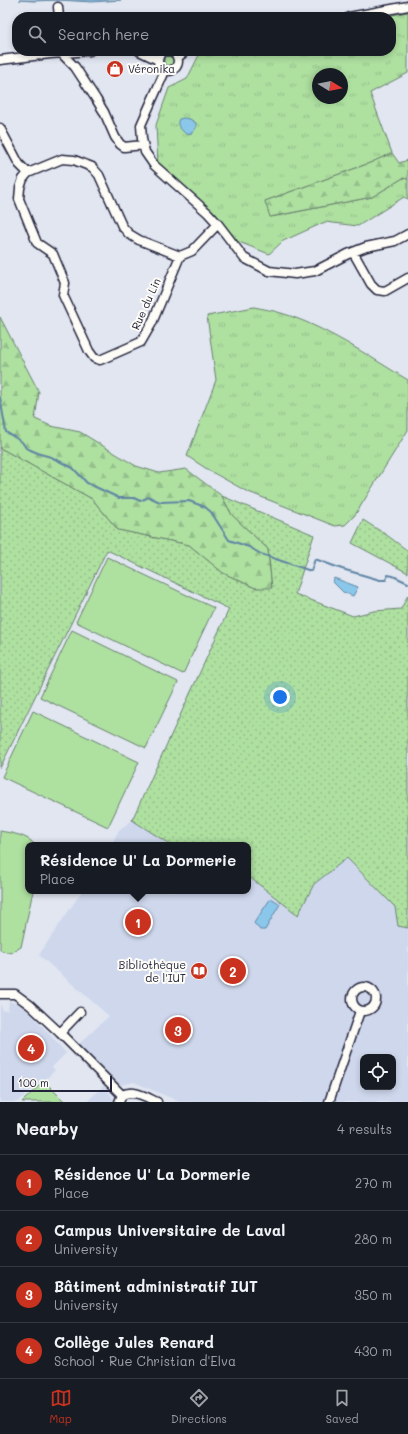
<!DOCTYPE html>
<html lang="en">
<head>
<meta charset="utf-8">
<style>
	:root { --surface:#171b24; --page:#242831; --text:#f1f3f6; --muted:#9ea1a6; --line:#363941; --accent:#c8321e }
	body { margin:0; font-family:Mali,sans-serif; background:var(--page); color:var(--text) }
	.controls { position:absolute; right:12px; bottom:12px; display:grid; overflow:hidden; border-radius:8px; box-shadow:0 2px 6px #0003 }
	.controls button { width:36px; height:36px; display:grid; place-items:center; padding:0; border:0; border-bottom:1px solid var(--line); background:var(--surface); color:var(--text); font:20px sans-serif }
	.compass { position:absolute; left:312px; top:68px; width:36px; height:36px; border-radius:50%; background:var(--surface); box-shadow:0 2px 6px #0003; rotate:100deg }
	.scale { position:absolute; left:12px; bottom:10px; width:100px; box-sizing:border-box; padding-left:4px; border:2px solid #22223b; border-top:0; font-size:11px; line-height:14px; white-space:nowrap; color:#22223b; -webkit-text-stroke:3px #fdfcf7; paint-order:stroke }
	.you { position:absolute; left:280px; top:697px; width:14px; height:14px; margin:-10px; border:3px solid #fff; border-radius:50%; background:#1a73e8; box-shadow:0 0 0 6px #1a73e833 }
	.badge { display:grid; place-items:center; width:26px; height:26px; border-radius:50%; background:var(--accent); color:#fff; font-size:13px; font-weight:700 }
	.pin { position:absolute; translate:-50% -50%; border:2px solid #fff; box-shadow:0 1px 4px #0006 }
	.popup { position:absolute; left:25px; top:842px; width:226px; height:52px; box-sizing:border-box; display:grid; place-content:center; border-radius:8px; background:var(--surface); filter:drop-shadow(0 1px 3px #0005); font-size:13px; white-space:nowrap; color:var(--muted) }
	.popup b { font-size:15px; color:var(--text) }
	.popup::after { content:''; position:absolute; left:50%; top:100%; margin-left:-8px; border:8px solid transparent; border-top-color:var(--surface) }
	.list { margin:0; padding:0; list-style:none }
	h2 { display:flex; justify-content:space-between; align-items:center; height:52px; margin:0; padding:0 16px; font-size:17px }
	h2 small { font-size:13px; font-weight:400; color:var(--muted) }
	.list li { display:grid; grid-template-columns:26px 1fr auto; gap:12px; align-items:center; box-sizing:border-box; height:56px; padding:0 16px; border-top:1px solid var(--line) }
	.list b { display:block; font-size:15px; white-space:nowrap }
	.list p { margin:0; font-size:13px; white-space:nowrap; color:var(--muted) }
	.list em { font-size:13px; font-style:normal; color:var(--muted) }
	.icon { flex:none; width:22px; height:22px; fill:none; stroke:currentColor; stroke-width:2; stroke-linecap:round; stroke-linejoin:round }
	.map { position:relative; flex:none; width:408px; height:1102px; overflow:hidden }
	.search { position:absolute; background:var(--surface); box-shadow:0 2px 6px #0003; left:12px; right:12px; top:12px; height:44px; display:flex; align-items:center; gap:10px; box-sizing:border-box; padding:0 14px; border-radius:16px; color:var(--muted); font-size:15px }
	.sheet { height:276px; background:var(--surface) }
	nav { display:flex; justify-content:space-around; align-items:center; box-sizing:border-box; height:56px; border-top:1px solid var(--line); background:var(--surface); font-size:11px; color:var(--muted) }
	nav a { display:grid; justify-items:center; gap:2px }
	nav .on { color:var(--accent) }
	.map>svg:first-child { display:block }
	.built { fill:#ced7ec; fill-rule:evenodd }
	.grass { fill:url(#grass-tufts); stroke:#68816e; fill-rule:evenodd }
	.forest { fill:url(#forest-firs); stroke:#68816e }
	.park { fill:url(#park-dots); stroke:#68816e }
	.garden { fill:#aee0a0; stroke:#68816e }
	.water { fill:#8ac7ea; stroke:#6085a4 }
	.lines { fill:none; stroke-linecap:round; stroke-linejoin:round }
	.stream { stroke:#6085a4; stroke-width:2 }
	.minor-casing { stroke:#22223b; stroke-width:11 }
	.minor { stroke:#fdfcf7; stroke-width:8 }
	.labels { text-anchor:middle; stroke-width:4; stroke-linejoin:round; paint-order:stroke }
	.poi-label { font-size:11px; fill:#22223b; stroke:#fdfcf7; text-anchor:start }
	.street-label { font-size:11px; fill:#22223b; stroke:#fdfcf7 }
</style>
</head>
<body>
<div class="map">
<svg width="408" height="1102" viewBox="0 0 408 1102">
	<defs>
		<pattern id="grass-tufts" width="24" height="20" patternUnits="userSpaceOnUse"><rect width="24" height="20" fill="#aee0a0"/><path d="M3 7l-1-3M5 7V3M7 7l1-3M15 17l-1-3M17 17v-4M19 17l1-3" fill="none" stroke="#95c08b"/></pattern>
		<pattern id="forest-firs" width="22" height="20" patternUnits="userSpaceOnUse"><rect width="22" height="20" fill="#aee0a0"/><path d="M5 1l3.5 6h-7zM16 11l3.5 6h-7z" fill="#95c08b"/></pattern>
		<pattern id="park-dots" width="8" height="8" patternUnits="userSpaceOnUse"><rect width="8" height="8" fill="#aee0a0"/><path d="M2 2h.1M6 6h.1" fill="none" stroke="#95c08b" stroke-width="1.8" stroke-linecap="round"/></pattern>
	</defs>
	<rect width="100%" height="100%" fill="#e1e6f1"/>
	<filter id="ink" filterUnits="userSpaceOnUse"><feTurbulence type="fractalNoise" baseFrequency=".025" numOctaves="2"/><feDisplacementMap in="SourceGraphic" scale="8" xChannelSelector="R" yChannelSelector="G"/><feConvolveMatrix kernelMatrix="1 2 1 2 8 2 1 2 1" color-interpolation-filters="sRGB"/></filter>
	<g filter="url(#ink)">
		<!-- built -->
		<path class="built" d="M132 820 171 845H111L119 830Z
			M347 858 395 907 398 926 408 928V1102H180L134 1082 120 1085 79 1044 109 1016 39 955 82 891H248V876L298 915 314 884ZM363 1057H393V1087H363Z
			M9 1001 22 1006 30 1013 66 1053 52 1067 55 1070 45 1080 43 1078 18 1102H0V1004L3 1011 8 1010Z
			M104 1085 112 1097 114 1102H87Z"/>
		<!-- grass -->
		<path class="grass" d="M408 12V73L370 93 392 153 370 163 265 201 271 217 372 197 403 178 408 179V199L404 197 358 226 325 222 283 241 269 254 234 240 158 165 156 125 169 88 187 79 199 55 210 51H391V17H382ZM318 74H342V98H318Z
			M164 61a5 5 0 1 1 10 0a5 5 0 1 1-10 0Z
			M254 307C263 309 272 310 281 313 323 325 370 357 408 380V430L355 515 345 525 335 526 246 491 210 471 187 456 216 380 207 316Z"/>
		<!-- forest -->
		<path class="forest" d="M392 153 399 163 408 160V179L403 178 372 197 270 217 265 201 370 163Z
			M0 317 39 392 35 419 51 426 80 432 136 466 159 473 186 469 222 496 232 515 268 549 272 589 255 588 223 573 189 545 118 530 92 499 0 448Z"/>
		<!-- park -->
		<path class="park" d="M0 448 92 499 118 530 189 545 223 573 255 588H272L268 549 232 515 222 496 314 535 295 594 353 616 374 611 401 609 408 595V928L398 926 395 907 347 858 314 884 298 915 248 876V845H171L132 820 229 609 107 550 0 768Z
			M363 520 388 536 408 551V573L352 543Z"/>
		<!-- garden -->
		<path class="garden" d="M107 557 214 608 183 674 76 622Z
			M72 630 178 682 146 748 40 697Z
			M33 711 139 762 108 827 2 777Z
			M0 831C11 833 28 835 35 845H28V891H33L21 947 11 953 0 950Z
			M44 1081 65 1102H22Z"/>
		<!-- water -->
		<path class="water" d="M19 0H121L92 2 59 0 33 1Z
			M184 118 190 119 196 123V128L192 133 186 134C182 130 175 126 179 119Z
			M334 578 358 587 353 596 343 592 333 582Z
			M271 898 280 904 265 930H260L254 923Z"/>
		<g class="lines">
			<!-- stream -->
			<path class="stream" d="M0 397 6 432 22 442 26 448 40 454 51 457 73 468 87 483 119 498H134L140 501 149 497 160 502 189 501 205 507 211 512 229 540 249 547 261 554 311 571 315 559 342 569 380 580H386L388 575 393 576 408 583"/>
			<!-- minor casing -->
			<g class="minor-casing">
				<path id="minor" d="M58 7 59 17
					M349 17 408 6
					M158 61a10 10 0 1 1 20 0a10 10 0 1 1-20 0Z
					M62 51 64 56 75 67 96 99 104 112 115 137 120 144 124 147 143 145
					M139 51 158 60
					M178 57 186 51
					M0 60 50 54 90 51
					M165 71 141 125 142 139 145 152 154 165 208 213 218 224 244 258 269 271 295 274 315 271 348 254 366 247 395 241 408 234
					M0 128 19 164 28 173
					M353 252 371 284 377 290 385 291 408 278
					M180 256 139 240 129 234 122 226 99 175 92 167 74 160 62 159 28 173 23 179 20 188 19 199 37 243 53 254 65 283 63 295 89 351 94 358 100 360 141 342 152 323 180 256 192 251 218 224
					M352 999a12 12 0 1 1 24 0a12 12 0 1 1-24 0Z
					M0 994H15L30 1005 60 1033 122 1095
					M60 1033 80 1012
					M119 1102 122 1095C134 1089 146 1097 157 1102
					M329 1102 360 1011"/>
			</g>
			<!-- minor -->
			<use href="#minor" class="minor"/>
		</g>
	</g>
	<!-- icons -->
	<defs>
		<g id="shop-disc" transform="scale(0.9)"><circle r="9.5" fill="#c8321e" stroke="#fdfcf7"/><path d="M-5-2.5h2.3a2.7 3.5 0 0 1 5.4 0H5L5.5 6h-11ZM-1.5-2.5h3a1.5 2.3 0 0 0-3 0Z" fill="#fff"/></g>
		<g id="library-disc" transform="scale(0.9)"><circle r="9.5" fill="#c8321e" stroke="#fdfcf7"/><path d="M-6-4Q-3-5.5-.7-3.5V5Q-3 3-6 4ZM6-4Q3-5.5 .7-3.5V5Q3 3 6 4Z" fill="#fff"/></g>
	</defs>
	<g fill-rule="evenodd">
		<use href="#shop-disc" x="115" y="69"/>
		<use href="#library-disc" x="199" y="971"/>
	</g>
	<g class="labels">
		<!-- poi labels -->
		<g class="poi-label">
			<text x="128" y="73">Véronika</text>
			<text x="186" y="969" text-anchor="end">Bibliothèque<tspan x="186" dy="13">de l'IUT</tspan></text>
		</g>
		<!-- street labels -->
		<g class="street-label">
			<text transform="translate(146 304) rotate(-66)" y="4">Rue du Lin</text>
		</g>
	</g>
</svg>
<div class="controls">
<button><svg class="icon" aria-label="locate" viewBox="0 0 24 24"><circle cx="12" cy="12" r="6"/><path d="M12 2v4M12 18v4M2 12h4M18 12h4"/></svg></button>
</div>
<svg class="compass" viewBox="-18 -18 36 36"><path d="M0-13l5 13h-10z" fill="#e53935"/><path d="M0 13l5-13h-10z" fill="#9ea1a6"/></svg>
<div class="scale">100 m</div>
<div class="you"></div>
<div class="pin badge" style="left:138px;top:922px">1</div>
<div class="popup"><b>Résidence U' La Dormerie</b>Place</div>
<div class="pin badge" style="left:233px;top:971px">2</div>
<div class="pin badge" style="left:178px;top:1030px">3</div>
<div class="pin badge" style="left:31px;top:1048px">4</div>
<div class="search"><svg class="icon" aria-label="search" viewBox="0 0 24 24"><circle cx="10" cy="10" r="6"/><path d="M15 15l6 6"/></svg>Search here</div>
</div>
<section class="sheet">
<h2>Nearby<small>4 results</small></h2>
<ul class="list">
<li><span class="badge">1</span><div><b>Résidence U' La Dormerie</b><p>Place</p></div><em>270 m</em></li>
<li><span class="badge">2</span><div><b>Campus Universitaire de Laval</b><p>University</p></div><em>280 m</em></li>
<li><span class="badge">3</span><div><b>Bâtiment administratif IUT</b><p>University</p></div><em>350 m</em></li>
<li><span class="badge">4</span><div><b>Collège Jules Renard</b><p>School · Rue Christian d'Elva</p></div><em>430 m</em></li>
</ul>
</section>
<nav>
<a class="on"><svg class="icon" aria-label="map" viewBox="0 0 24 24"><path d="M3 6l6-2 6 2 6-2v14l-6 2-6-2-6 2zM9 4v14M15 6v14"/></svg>Map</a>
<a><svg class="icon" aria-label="directions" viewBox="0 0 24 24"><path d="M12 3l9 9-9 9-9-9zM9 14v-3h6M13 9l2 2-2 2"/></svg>Directions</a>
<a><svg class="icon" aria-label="saved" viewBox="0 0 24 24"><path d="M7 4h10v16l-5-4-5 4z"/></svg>Saved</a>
</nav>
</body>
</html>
